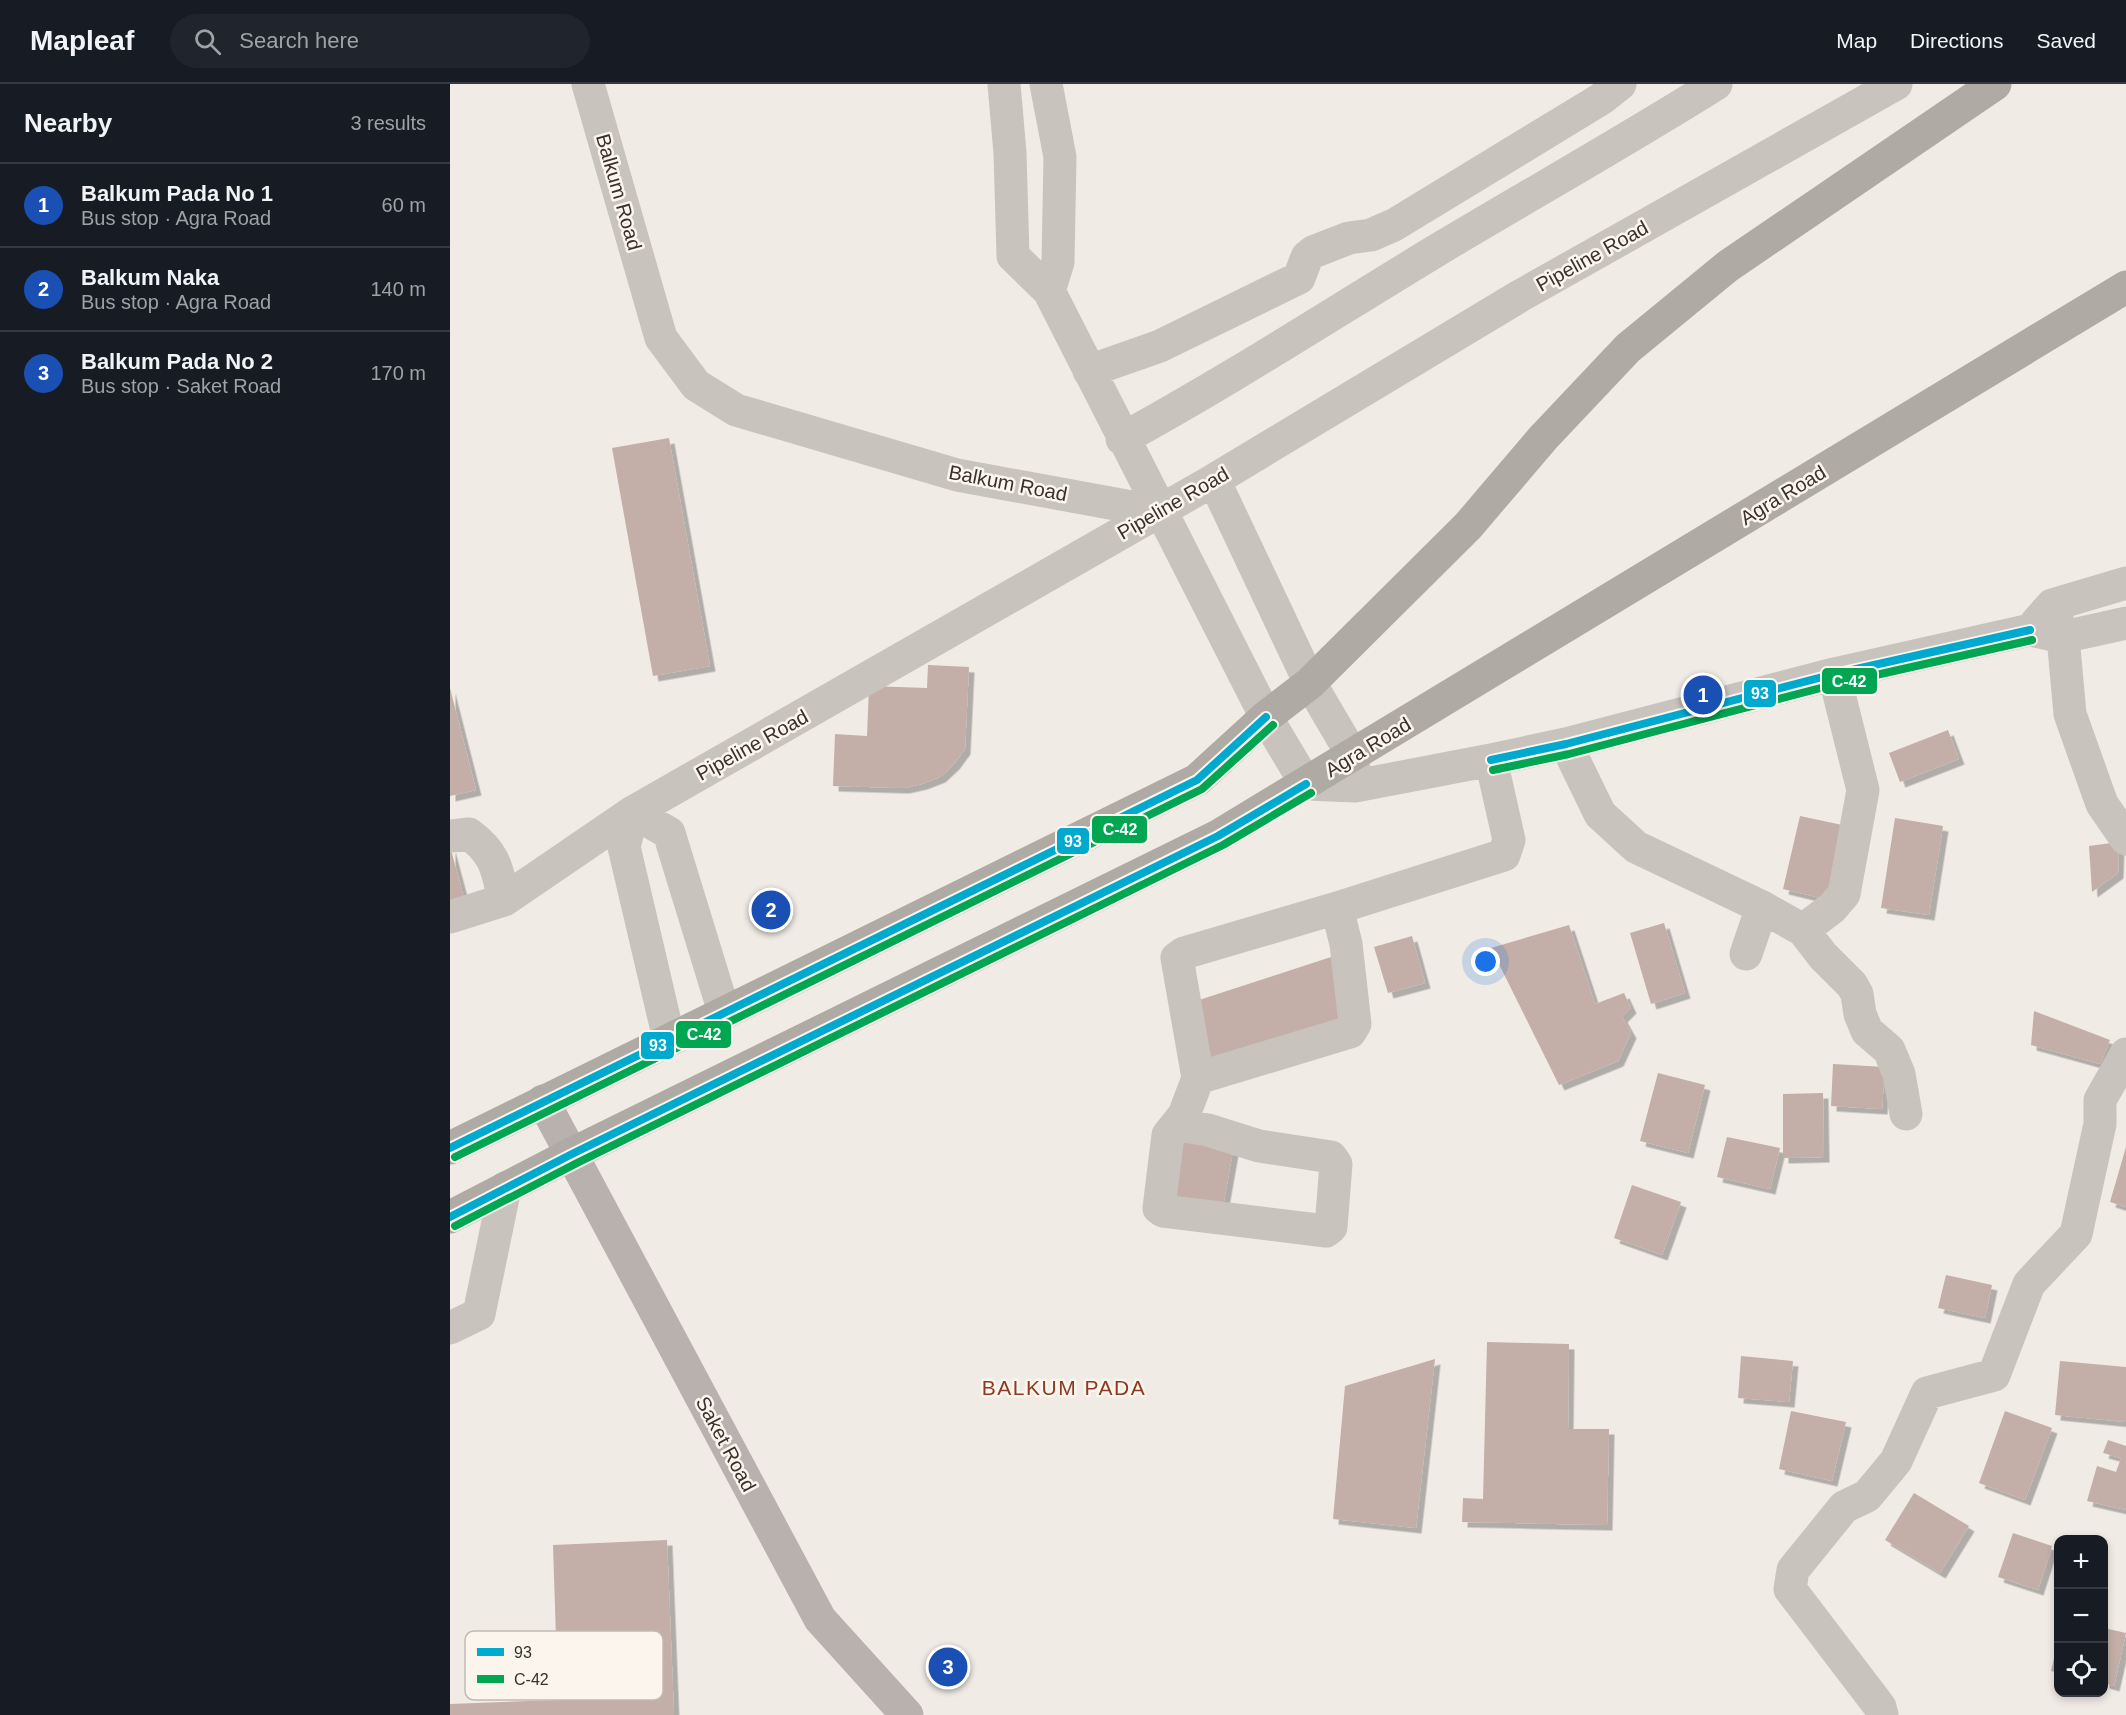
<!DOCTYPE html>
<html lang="en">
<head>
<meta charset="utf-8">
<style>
	:root { --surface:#171b24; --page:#20242c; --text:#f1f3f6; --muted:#9ea1a6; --line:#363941; --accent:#0b8043 }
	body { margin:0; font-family:Helvetica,sans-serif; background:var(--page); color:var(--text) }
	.controls { position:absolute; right:18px; bottom:18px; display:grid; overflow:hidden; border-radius:12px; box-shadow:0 3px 9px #0003 }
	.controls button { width:54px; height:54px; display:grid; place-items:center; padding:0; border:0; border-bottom:2px solid var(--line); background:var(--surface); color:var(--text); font:30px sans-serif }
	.you { position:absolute; left:1036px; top:878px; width:21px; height:21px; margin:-15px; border:4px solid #fff; border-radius:50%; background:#1a73e8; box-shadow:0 0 0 9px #1a73e833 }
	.badge { display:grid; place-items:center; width:39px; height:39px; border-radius:50%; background:var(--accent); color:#fff; font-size:20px; font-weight:700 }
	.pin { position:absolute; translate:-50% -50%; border:3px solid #fff; box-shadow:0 2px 6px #0006 }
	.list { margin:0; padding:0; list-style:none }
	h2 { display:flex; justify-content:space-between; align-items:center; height:78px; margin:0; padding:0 24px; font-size:26px }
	h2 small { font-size:20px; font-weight:400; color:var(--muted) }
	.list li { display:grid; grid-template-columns:39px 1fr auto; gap:18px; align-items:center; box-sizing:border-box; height:84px; padding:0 24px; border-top:2px solid var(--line) }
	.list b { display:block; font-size:22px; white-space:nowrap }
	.list p { margin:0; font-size:20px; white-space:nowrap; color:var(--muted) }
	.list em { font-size:20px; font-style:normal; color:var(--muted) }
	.icon { flex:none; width:33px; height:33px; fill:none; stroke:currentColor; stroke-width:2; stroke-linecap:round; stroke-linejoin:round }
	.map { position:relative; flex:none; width:1676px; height:1631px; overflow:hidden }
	header { display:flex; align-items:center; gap:36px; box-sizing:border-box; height:84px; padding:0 30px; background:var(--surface); border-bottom:2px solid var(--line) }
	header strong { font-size:28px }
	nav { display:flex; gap:33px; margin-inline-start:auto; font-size:21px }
	.search { width:420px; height:54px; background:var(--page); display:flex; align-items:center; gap:15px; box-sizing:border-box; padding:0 21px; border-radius:33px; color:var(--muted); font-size:22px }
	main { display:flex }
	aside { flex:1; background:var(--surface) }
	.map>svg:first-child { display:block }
	.building { fill:#c3afa7; filter:url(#shadow) }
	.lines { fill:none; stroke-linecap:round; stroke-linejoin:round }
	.minor { stroke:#c9c3be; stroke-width:33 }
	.major { stroke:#b8b1ad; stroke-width:33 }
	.highway { stroke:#afaaa4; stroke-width:33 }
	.bus-1-casing { stroke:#fbf5ee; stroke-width:12 }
	.bus-2-casing { stroke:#fbf5ee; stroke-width:12 }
	.bus-1 { stroke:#00a9ce; stroke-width:8 }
	.bus-2 { stroke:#00a651; stroke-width:8 }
	.labels { text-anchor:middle; stroke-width:5; stroke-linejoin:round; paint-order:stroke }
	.street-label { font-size:20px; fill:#3b302b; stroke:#fbf5ee }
	.neighbourhood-label { font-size:21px; letter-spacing:1.5px; fill:#8c3b22; stroke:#fbf5ee }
	.key { fill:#fbf5ee; stroke:#c1bab4; stroke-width:1.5 }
	.key-label { font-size:16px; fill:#3b302b }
	.line-badge { stroke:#fbf5ee; stroke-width:2 }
	.badge-label { font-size:16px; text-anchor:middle; font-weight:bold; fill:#fff }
</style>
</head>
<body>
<header>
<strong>Mapleaf</strong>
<div class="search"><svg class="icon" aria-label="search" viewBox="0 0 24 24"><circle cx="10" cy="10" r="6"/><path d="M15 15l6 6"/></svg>Search here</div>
<nav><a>Map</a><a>Directions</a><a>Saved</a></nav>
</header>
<main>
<aside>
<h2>Nearby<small>3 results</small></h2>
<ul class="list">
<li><span class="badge" style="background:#1a4fb4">1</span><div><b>Balkum Pada No 1</b><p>Bus stop · Agra Road</p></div><em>60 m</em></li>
<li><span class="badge" style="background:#1a4fb4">2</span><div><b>Balkum Naka</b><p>Bus stop · Agra Road</p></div><em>140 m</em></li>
<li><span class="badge" style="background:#1a4fb4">3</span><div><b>Balkum Pada No 2</b><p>Bus stop · Saket Road</p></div><em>170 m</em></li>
</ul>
</aside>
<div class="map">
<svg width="1676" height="1631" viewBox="0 0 1676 1631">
	<defs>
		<filter id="shadow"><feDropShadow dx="5.5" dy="5.5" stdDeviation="0" flood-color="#0004"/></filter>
	</defs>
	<rect width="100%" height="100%" fill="#f0ebe5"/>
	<!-- building -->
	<path class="building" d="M219 354 260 582 203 592 162 364Z
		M478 581 519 583 515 665 504 680 490 693 472 700 454 704 383 702 385 650 417 652 419 602 477 604Z
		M0 604 26 706 0 712Z
		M1498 646 1509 675 1450 698 1439 669Z
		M1350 732 1397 742 1379 816 1333 805Z
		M1445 734 1493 742 1479 831 1431 824Z
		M1669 758 1668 789 1642 808 1639 762Z
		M0 762 15 818 0 822Z
		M1214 839 1235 909 1201 920 1180 849Z
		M1119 841 1145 920 1174 909 1181 924 1172 933 1181 949 1168 977 1109 1001 1041 864Z
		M962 852 975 899 938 909 924 863Z
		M884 872 891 937 761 980 743 918Z
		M1584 927 1660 956 1650 980 1581 961Z
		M1383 980 1435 983 1432 1025 1381 1022Z
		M1208 989 1255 1001 1238 1069 1190 1057Z
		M1373 1009 1374 1073 1333 1074V1010Z
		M1277 1053 1330 1064 1320 1105 1267 1093Z
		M731 1054 784 1061 772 1128 715 1124Z
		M1676 1063V1123L1660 1118Z
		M1182 1101 1231 1118 1212 1171 1164 1154Z
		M1496 1191 1542 1201 1535 1234 1488 1224Z
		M1037 1258 1119 1260 1118 1345H1159L1157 1441 1012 1438 1013 1414 1033 1415Z
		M1291 1272 1343 1277 1339 1318 1288 1314Z
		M985 1275 966 1444 883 1435 895 1302Z
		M1610 1277 1676 1283V1338L1605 1331Z
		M1341 1327 1396 1338 1382 1397 1329 1385Z
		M1555 1327 1602 1344 1575 1416 1529 1399Z
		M1658 1356 1676 1362V1426L1637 1417 1647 1382 1666 1388 1671 1374 1653 1369Z
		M1464 1409 1519 1442 1490 1489 1435 1456Z
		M1563 1449 1602 1462 1588 1506 1548 1493Z
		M217 1456 224 1631H0V1620L108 1616 103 1461Z
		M1654 1544 1676 1549 1664 1602 1654 1599Z
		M1608 1557V1589L1601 1587Z"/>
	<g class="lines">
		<!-- minor -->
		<path class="minor" d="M138 0 211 254 246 301 286 326 507 391 709 428
			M554 0 560 69 563 172 599 207 816 633 856 700 905 702 1041 676 1116 660 1384 590 1580 546 1613 553 1676 539
			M596 0 610 73 608 178 599 207
			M639 287 710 262 849 194 857 173 863 168 899 154 921 151 944 141 1151 15 1170 0
			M672 355C780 296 883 229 989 165 1081 110 1175 57 1266 0
			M764 396 860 599 903 672 905 700
			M1602 521 1613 553 1620 630 1652 720 1676 755
			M1587 538 1602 521 1676 499
			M1116 660 1150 730 1186 763 1312 823 1353 846 1382 824 1394 810 1413 706 1384 590
			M183 728 174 763 219 955
			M183 728 219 749 274 928
			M0 752 19 750C46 770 47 785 54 816
			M887 824 896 860 905 940 900 948 748 994 727 874 734 869 887 824 1054 771 1059 756 1041 676
			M0 833 54 816 183 728 764 396 1070 212 1446 0
			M1353 846 1373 872 1402 901 1407 910 1410 930 1417 947 1439 966 1449 990 1456 1030
			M1296 870 1312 823
			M728 1041 758 1046 809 1062 881 1073 886 1080 881 1143 876 1147 713 1127 709 1124 718 1051 734 1031 748 994
			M0 1244 29 1230 55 1104
			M1432 1631 1430 1623 1340 1505 1343 1486 1394 1423 1417 1412 1446 1377 1477 1309 1544 1291 1579 1200 1626 1150 1650 1040V1016L1676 970"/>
		<!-- major -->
		<path class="major" d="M93 1017 370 1535 457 1631"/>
		<!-- highway -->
		<path class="highway" d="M0 1064 747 696 816 633 860 599 1018 442 1093 354 1178 264 1278 182 1545 0
			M0 1133 122 1070 768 752 1676 203"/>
		<!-- bus-1 casing -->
		<g class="bus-1-casing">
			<path id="bus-1" d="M1041 676 1116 660 1384 590 1580 546
				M0 1064 747 696 816 633
				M0 1133 122 1070 768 752 856 700"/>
		</g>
		<!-- bus-2 casing -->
		<g class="bus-2-casing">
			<path id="bus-2" d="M1043 686 1119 670 1386 600 1582 556
				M5 1073 752 705 823 641
				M5 1142 127 1079 773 761 861 709"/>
		</g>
		<!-- bus-1 -->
		<use href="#bus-1" class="bus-1"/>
		<!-- bus-2 -->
		<use href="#bus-2" class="bus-2"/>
	</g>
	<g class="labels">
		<!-- street labels -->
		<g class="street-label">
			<text transform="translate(169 108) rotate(74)" y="7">Balkum Road</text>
			<text transform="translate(1142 172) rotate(-29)" y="7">Pipeline Road</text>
			<text transform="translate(558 399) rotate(11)" y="7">Balkum Road</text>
			<text transform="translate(1333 411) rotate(-31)" y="7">Agra Road</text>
			<text transform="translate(723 419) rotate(-30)" y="7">Pipeline Road</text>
			<text transform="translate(302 661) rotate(-29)" y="7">Pipeline Road</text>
			<text transform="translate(918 663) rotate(-31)" y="7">Agra Road</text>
			<text transform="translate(276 1360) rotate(62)" y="7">Saket Road</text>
		</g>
		<!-- neighbourhood labels -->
		<g class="neighbourhood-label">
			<text x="614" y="1311">BALKUM PADA</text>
		</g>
	</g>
	<!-- legend -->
	<rect x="15" y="1547" width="198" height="69" rx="9" class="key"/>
	<rect x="27" y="1564" width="27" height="8" fill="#00a9ce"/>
	<rect x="27" y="1591" width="27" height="8" fill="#00a651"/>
	<g class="key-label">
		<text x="64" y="1574">93</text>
		<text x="64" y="1601">C-42</text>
	</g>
	<g class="line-badge">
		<rect x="1371" y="583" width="57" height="28" rx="6" fill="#00a651"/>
		<rect x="1293" y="595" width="34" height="29" rx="6" fill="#00a9ce"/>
		<rect x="641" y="731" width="57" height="29" rx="6" fill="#00a651"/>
		<rect x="606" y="743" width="34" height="28" rx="6" fill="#00a9ce"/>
		<rect x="225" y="936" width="57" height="29" rx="6" fill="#00a651"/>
		<rect x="190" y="947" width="35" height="29" rx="6" fill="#00a9ce"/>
	</g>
	<g class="badge-label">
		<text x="1399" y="603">C-42</text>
		<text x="1310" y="615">93</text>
		<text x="670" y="751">C-42</text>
		<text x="623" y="763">93</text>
		<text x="254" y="956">C-42</text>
		<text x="208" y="967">93</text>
	</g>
</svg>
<div class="controls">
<button>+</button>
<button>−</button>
<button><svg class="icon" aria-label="locate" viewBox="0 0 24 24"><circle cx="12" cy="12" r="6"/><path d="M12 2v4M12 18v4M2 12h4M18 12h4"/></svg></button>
</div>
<div class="you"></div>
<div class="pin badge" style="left:1253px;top:611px;background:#1a4fb4">1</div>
<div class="pin badge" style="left:321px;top:826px;background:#1a4fb4">2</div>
<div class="pin badge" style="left:498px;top:1583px;background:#1a4fb4">3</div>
</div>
</main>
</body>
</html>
